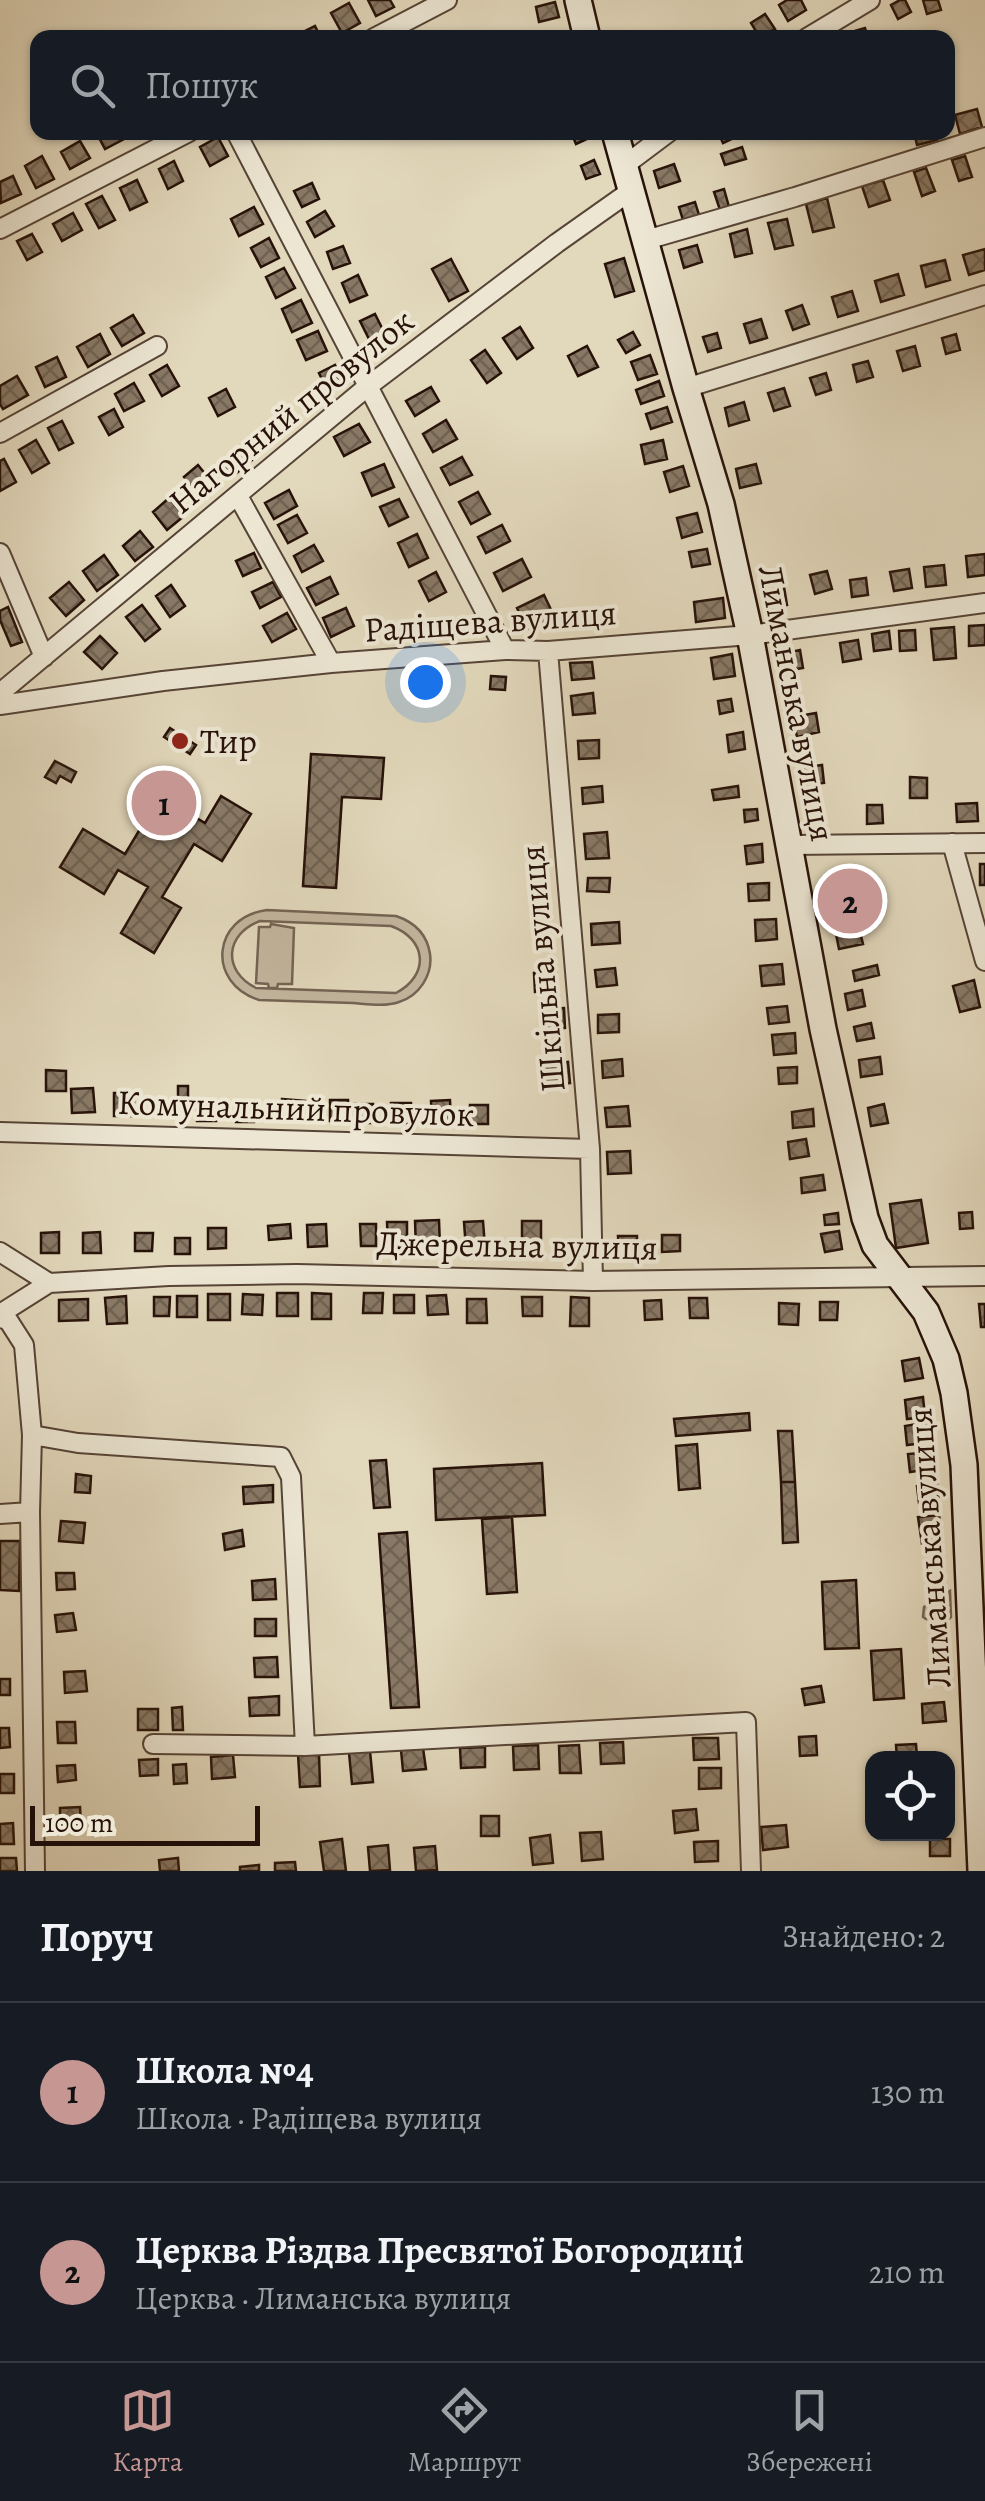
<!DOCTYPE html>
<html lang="uk">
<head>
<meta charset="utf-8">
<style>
	:root { --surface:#171b24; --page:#242831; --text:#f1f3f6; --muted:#9ea1a6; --line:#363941; --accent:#c59692 }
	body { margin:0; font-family:Alegreya,serif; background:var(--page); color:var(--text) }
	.controls { position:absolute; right:30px; bottom:30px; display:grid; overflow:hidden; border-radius:20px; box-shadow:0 2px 8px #0004 }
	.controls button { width:90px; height:90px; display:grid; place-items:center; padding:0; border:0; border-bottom:2px solid var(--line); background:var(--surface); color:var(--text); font:50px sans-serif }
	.scale { position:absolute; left:30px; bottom:25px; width:230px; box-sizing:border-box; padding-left:10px; border:5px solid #271209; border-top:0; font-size:28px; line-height:35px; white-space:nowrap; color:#271209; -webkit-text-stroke:8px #ece6d3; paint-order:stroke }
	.you { position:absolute; left:425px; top:682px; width:35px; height:35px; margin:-25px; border:8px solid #fff; border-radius:50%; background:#1a73e8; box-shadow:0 0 0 15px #1a73e833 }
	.badge { display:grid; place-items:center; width:65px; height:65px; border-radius:50%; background:var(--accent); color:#111; font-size:32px; font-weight:700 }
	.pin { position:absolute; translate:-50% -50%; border:5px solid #fff; box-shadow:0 2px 10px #0006 }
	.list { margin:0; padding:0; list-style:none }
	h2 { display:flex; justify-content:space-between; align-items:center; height:130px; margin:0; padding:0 40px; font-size:42px }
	h2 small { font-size:32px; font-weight:400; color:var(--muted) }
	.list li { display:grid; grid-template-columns:65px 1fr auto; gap:30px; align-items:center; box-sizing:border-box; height:180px; padding:0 40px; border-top:2px solid var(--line) }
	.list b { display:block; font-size:38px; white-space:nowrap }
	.list p { margin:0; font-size:32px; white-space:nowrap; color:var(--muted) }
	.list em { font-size:32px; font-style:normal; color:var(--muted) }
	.icon { flex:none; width:55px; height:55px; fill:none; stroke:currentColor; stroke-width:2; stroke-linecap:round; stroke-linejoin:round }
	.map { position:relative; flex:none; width:985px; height:1871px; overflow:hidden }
	.search { position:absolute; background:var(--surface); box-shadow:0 2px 8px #0004; left:30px; right:30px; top:30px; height:110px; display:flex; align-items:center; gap:25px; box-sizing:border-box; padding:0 35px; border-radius:20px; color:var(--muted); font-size:38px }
	.sheet { height:490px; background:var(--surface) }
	nav { display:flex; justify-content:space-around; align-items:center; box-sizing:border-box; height:140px; border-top:2px solid var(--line); background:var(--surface); font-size:28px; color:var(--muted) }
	nav a { display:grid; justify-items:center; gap:5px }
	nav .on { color:var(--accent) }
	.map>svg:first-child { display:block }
	.green { fill:#c2b69e; stroke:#746454; stroke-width:2.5; fill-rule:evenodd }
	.building { fill:url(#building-cross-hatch); stroke:#271209; stroke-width:2.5 }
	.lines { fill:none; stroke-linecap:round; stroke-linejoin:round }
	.street-casing { stroke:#564436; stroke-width:22 }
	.secondary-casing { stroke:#271209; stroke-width:30 }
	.street { stroke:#ece6d3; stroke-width:18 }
	.secondary { stroke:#ece6d3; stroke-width:25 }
	.poi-dot { fill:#8f2418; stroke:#ece6d3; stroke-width:4 }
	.labels { text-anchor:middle; stroke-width:8; stroke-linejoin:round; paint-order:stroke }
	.street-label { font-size:35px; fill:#271209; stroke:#ece6d3 }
	.poi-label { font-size:35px; fill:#271209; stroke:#ece6d3; text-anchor:start }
</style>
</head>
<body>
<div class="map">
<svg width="985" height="1871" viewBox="0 0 985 1871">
	<defs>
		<pattern id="building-cross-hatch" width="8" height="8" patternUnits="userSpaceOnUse" patternTransform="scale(2.5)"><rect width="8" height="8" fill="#887966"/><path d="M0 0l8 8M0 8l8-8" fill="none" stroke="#6f6252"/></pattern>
	</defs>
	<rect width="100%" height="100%" fill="#e2d8bc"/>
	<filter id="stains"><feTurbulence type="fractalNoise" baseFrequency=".002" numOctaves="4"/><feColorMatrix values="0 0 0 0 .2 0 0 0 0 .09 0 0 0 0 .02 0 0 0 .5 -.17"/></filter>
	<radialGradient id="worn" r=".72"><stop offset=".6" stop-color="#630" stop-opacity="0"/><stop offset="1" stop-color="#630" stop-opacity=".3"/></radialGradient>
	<!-- green -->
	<path class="green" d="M267 910 396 916C414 922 427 934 430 954 433 975 419 996 399 1002 385 1007 367 1004 353 1003 322 1002 291 1001 259 1000 206 983 212 917 267 910ZM260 921 391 926C427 939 430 975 396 993L256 988C222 971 225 934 260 921Z
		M271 924 294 928 292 984H278L277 988H269L268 984 256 983 259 927H270Z
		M950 1591 951 1617 949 1619H926L923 1617 924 1607Z"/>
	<!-- building -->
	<path class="building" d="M368 0H390L394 7 376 16Z
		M787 0H801L806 10 788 21 779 5Z
		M900 0H905L911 12 898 19 891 5Z
		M923 0H938L941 10 927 14Z
		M555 2 559 17 539 22 536 7Z
		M349 3 360 23 342 33 331 13Z
		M765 14 775 29 760 38 751 23Z
		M315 26 321 38H301L299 34Z
		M865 28 868 38H849L848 33Z
		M977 109 982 127 960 134 955 115Z
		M96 132H123L126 138 105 149Z
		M571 132H589L591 137 576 144Z
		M718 132H737L738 136 723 143Z
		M914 132H935L937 140 917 145Z
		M218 137 228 156 210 166 200 147Z
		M80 141 90 158 70 169 61 152Z
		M742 147 746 159 725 165 721 154Z
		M42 156 54 179 36 188 25 166Z
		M965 156 972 177 959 181 952 160Z
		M594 160 600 174 586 179 581 166Z
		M174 161 183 181 168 189 159 169Z
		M674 164 680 181 659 188 654 171Z
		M926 168 935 191 922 196 914 172Z
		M13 176 21 194 1 203 0 182Z
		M137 180 147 202 130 210 120 188Z
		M883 180 890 200 869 207 862 186Z
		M312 183 319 199 302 207 294 191Z
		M724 189 729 207 720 210 714 192Z
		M102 196 115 220 99 228 86 204Z
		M827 198 834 227 813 232 806 204Z
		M695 202 699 215 683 220 679 207Z
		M254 207 263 224 239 236 231 219Z
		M325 211 334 226 315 237 307 222Z
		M73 213 82 230 62 241 53 224Z
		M787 219 793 245 775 249 768 223Z
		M747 229 752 253 735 257 730 234Z
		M32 234 42 252 27 260 17 241Z
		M269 238 279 258 261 267 251 248Z
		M697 245 702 262 684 268 679 250Z
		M343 246 350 263 333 269 327 252Z
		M985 249V270L969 275 963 255Z
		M624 258 634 291 615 297 605 264Z
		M451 259 468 291 449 301 432 269Z
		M945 260 950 280 926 287 921 266Z
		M284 268 295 288 276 298 266 277Z
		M898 274 904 295 881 302 875 281Z
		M358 275 367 295 350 302 342 283Z
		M852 291 858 311 838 317 832 297Z
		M301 300 312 323 292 332 282 309Z
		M802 305 809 324 793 330 786 311Z
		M375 314 384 332 369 339 360 321Z
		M133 315 144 333 122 346 111 328Z
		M761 319 767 338 750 343 744 324Z
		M520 327 533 348 517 359 503 338Z
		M318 331 327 351 306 360 297 340Z
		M633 332 640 345 626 353 618 340Z
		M717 333 721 348 708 352 703 337Z
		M100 334 110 354 88 367 77 347Z
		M956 334 960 350 946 354 942 338Z
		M587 346 598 367 578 376 568 356Z
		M915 346 920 366 903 371 897 351Z
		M485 350 501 373 487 383 471 360Z
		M650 355 657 374 638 380 631 362Z
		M57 357 66 377 45 387 36 367Z
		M868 361 873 377 857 382 853 365Z
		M167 365 179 386 162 396 150 375Z
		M335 365 344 384 328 392 319 373Z
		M826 373 831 390 816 395 810 378Z
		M17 376 28 395 3 409 0 404V386Z
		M659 381 664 396 641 404 636 390Z
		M134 383 144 401 124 411 115 394Z
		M431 387 439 401 415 416 406 401Z
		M784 388 790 406 774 411 768 393Z
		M226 389 235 407 218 416 209 398Z
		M744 402 749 420 729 426 725 408Z
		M667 407 672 422 651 429 646 414Z
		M114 409 123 427 109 435 99 417Z
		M446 420 457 439 433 452 423 434Z
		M62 421 73 443 59 450 48 428Z
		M359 424 370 442 344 456 334 437Z
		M36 440 49 463 32 473 19 450Z
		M663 440 667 459 645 464 641 445Z
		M240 446 252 460 232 477 220 464Z
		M462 457 472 475 450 485 441 468Z
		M4 459 16 482 0 491V461Z
		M384 464 394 487 372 496 362 473Z
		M756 464 761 483 740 488 736 469Z
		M198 465 215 486 201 498 184 477Z
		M683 466 689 486 670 492 664 472Z
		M289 490 297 506 274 519 265 503Z
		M478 492 490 514 471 524 459 502Z
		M169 498 184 516 167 530 153 512Z
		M399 499 408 517 389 526 380 507Z
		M697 513 702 532 682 538 677 518Z
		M297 515 307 533 288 543 278 525Z
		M502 525 510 541 486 553 478 537Z
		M140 531 153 547 135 561 123 546Z
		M417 534 428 558 409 567 398 543Z
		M314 545 323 561 302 572 294 556Z
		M707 549 710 564 692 567 689 552Z
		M254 553 261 568 243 576 236 561Z
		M985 554V575L968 577 966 556Z
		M104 555 118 575 97 591 83 571Z
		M522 559 531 577 503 591 494 573Z
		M944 565 946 585 926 587 924 567Z
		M909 569 912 588 894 591 890 572Z
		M827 571 832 589 815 594 810 575Z
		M436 572 446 592 429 601 419 581Z
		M330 577 338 594 316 605 307 588Z
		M866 578 868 595 852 597 850 580Z
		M69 582 84 600 66 616 50 598Z
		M273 582 281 597 260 608 252 592Z
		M171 585 185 606 170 617 156 596Z
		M784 587 787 605 769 608 767 590Z
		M544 595 554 616 527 629 517 608Z
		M723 598 725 618 696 622 694 602Z
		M142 605 160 629 145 641 126 617Z
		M8 607 22 642 11 646 0 620V611Z
		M346 608 354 626 331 637 323 618Z
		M287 613 296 629 272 642 263 626Z
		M985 625V645L969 646V626Z
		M954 627 956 658 934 660 931 629Z
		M915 630 916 650 900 651 899 631Z
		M889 631 891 649 874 651 872 634Z
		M100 636 117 653 102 669 84 652Z
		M858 640 861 659 843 662 840 643Z
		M800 650 803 668 784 671 781 654Z
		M732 654 735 676 714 679 711 658Z
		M592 662 594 678 572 680 570 663Z
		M491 676 506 677 505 690 490 689Z
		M593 693 595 713 573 715 571 696Z
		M731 699 733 711 720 714 718 701Z
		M816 713 819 732 797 737 793 717Z
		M170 728 196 745 190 754 164 737Z
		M743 732 745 749 729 752 727 735Z
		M599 740V758L579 759 578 741Z
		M311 754 384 758 381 799 342 797 336 888 303 886Z
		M55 761 76 772 71 782 60 776 56 783 45 777Z
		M822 765 824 783 804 785 802 768Z
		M910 777 927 778V798H910Z
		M602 786 603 802 583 804 582 788Z
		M738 786 739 797 714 800 712 790Z
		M160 796 205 823 221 796 251 814 222 861 194 844 162 897 181 908 154 953 121 933 148 887 118 870 104 894 60 867 83 829 125 854Z
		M977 803 978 821 957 822 956 804Z
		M867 805H882L883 823 867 824Z
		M757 809 758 820 745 822 744 810Z
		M607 832 609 858 586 859 584 834Z
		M762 844 763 862 747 864 745 846Z
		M980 864H985V885H980Z
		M588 878H610L609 892 587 891Z
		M769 883V900L749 901 748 884Z
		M860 890 863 909 841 913 837 894Z
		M776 919 777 939 756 941 755 920Z
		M619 922 620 943 592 945 591 924Z
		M858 924 863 944 839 949 835 929Z
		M782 964 784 984 762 986 760 966Z
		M877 965 879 975 855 981 853 971Z
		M615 968 617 985 597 987 595 970Z
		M556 972 557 990 535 992 534 973Z
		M974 980 980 1007 960 1012 953 986Z
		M862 990 865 1006 848 1010 845 994Z
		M787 1006 789 1022 769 1024 767 1008Z
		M564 1008 565 1028 546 1030 544 1009Z
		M619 1014V1032L598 1033V1015Z
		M871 1023 874 1038 857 1041 854 1027Z
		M795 1033 796 1053 774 1055 772 1035Z
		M880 1057 882 1074 861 1077 859 1060Z
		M622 1059 623 1076 603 1078 602 1061Z
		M568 1062 570 1083 543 1085 541 1065Z
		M797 1067V1083L779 1084 778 1068Z
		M46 1070 66 1071V1091H46Z
		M178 1086H188V1115H178Z
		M93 1088 95 1112 72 1113 71 1089Z
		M114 1093H134V1116H114Z
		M282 1099 305 1101 304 1121 281 1120Z
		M196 1100H215L216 1121H197Z
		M330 1100H348V1121H330Z
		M450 1100 451 1121 432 1122 431 1101Z
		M237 1101H254V1122H236Z
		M391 1103H411L412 1123H391Z
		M353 1104H373V1123H353Z
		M884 1104 888 1123 871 1126 868 1108Z
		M470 1105H488V1124H470Z
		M628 1106 630 1126 607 1127 605 1108Z
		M813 1109 814 1126 793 1128 792 1112Z
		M806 1139 809 1156 790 1159 788 1142Z
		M630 1151 631 1173 608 1174 607 1152Z
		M823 1175 825 1190 802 1193 801 1178Z
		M921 1200 928 1243 896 1248 890 1204Z
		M972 1212 973 1228 960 1229 959 1213Z
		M838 1213 839 1224 825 1225 824 1215Z
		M439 1220 440 1247 416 1248 415 1221Z
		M483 1221 485 1247 466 1249 464 1222Z
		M522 1221H541V1252H522Z
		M387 1222H407V1248H388Z
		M290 1224 291 1238 269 1240 268 1226Z
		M326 1224 327 1246 308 1247 307 1225Z
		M360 1224H376V1246H361Z
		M208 1228H226V1248L208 1249Z
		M839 1231 842 1249 825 1252 821 1234Z
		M59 1232V1253H41V1233Z
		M100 1232 101 1253H83V1233Z
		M135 1233H153L152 1251H135Z
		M662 1235H680V1251L662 1252Z
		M618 1236H637V1255H619Z
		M175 1238H190V1254H175Z
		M277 1293H298V1316H277Z
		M312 1293 331 1294V1319H312Z
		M364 1293H383L382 1313H363Z
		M208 1294H230V1320H208Z
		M243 1294 263 1295 262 1315 242 1314Z
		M394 1295H414V1313H394Z
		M446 1295 448 1314 428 1315 427 1296Z
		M126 1296 127 1323 107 1324 105 1298Z
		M177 1296H197V1317H177Z
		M154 1297H170L169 1316H154Z
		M522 1297H542V1316H523Z
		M571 1297 589 1298V1326H570Z
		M689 1298H707L708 1318H690Z
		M88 1299V1320L59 1321V1300Z
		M467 1299H486L487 1323H467Z
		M661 1300 662 1319 645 1320 644 1301Z
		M820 1302H838L837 1320H820Z
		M779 1303 799 1304 798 1325 779 1324Z
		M979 1304H985V1327H981Z
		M919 1358 923 1378 905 1381 902 1361Z
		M923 1397 925 1417 907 1419 905 1400Z
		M749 1413 750 1430 676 1436 674 1419Z
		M930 1422 932 1442 907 1445 905 1426Z
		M778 1431H792L795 1482H781Z
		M697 1444 700 1488 679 1490 676 1446Z
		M929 1452 931 1469 910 1472 908 1454Z
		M386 1460 390 1507 374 1508 370 1461Z
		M542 1463 545 1515 436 1520 434 1469Z
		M76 1474 91 1476 90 1493 75 1492Z
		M781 1482H795L798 1542 783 1543Z
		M937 1484 939 1501 919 1503 917 1486Z
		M273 1485V1502L244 1504 243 1487Z
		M939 1515 942 1542 922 1544 918 1517Z
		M512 1517 517 1592 487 1594 482 1519Z
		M61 1521 85 1523 83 1543 59 1541Z
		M242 1530 244 1546 225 1550 223 1534Z
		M407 1532 419 1707 391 1708 379 1534Z
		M0 1541H20L19 1591 0 1590Z
		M56 1573H74L75 1589 57 1590Z
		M275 1579 276 1599 253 1600 252 1581Z
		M856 1580 859 1648 825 1649 822 1582Z
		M73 1613 76 1630 57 1632 55 1615Z
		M255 1619H276V1636H255Z
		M901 1649 904 1698 874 1700 871 1651Z
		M277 1657 278 1677H255L254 1658Z
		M85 1671 87 1691 65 1693 64 1672Z
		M0 1679H10V1695H0Z
		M821 1686 824 1702 805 1705 802 1689Z
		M279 1696V1715L250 1716 249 1698Z
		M944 1702 946 1721 923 1723 922 1704Z
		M182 1707 183 1730H173L172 1708Z
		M138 1709H158V1730H138Z
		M57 1722H75L76 1743H58Z
		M0 1728H9L10 1747 0 1748Z
		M816 1736 817 1755 800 1756 799 1737Z
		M693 1738H718L719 1759 694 1760Z
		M623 1742 624 1763 601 1764 600 1743Z
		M916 1744 917 1758H897L896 1745Z
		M538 1745 539 1769 514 1770 513 1746Z
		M579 1745 581 1773H560L559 1746Z
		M485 1747V1767L461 1768 460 1748Z
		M423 1748 426 1769 403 1771 401 1750Z
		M370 1751 373 1782 352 1784 349 1753Z
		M319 1753 320 1786 300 1787 298 1754Z
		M233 1755 235 1777 212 1779 211 1757Z
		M158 1759V1775L140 1776 139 1760Z
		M186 1764 187 1783 174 1784 173 1765Z
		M75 1765 76 1780 58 1782 57 1766Z
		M699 1768H721V1788L699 1789Z
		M0 1774H14V1793H0Z
		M80 1807 81 1824 60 1825V1808Z
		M696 1809 698 1830 675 1833 673 1811Z
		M481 1816H499V1836H481Z
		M13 1823 14 1844H0V1824Z
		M786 1825 788 1847 763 1850 761 1827Z
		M601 1832 603 1859 582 1861 580 1833Z
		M550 1835 553 1863 533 1865 530 1838Z
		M342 1839 346 1871H324L320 1842Z
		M930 1839H950V1856H930Z
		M718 1841V1861L695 1862 694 1842Z
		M388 1845 390 1870 370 1871 368 1847Z
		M435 1846 437 1870 416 1871 414 1848Z
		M0 1858H16L17 1871H0Z
		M178 1858 179 1871H160L159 1860Z
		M295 1862 296 1871H275V1863Z
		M259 1865V1871H240V1867Z"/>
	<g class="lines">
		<!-- street casing -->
		<g class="street-casing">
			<path id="street" d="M374 38 447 0
				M807 38 870 0
				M236 132 505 650
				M625 165 669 132
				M0 229 189 132
				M646 240 795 197 985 137
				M686 388 985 295
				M0 433 157 346
				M238 496 331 663
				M0 553 44 657
				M548 651 590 1149 593 1281
				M0 693 367 387 557 243 632 190
				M0 705 163 681 331 663 505 650 548 651 750 635 985 603
				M952 843 985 961
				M790 845 985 843
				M0 1132 590 1149
				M0 1252 49 1283
				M0 1314 49 1283 169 1276 297 1274 593 1281 985 1276
				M0 1318 8 1320 24 1345 32 1435 30 1512 35 1871
				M32 1435 78 1443 281 1457 291 1477 305 1746
				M0 1514 30 1512
				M153 1744 305 1746 746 1722 751 1871"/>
		</g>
		<!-- secondary casing -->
		<g class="secondary-casing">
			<path id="secondary" d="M578 0 587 38
				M615 132 686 388 721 504 750 635 823 1029 865 1218 875 1245 926 1312 946 1359 954 1393 964 1465 981 1871"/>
		</g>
		<!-- street -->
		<use href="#street" class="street"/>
		<!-- secondary -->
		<use href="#secondary" class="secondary"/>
	</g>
	<!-- markers -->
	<circle class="poi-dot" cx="180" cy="741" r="10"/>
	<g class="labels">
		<!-- street labels -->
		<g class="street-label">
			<text transform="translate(291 411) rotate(-39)" y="12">Нагорний провулок</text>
			<text transform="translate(490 621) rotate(-4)" y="12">Радіщева вулиця</text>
			<text transform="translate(797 703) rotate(79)" y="12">Лиманська вулиця</text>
			<text transform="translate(542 969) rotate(-95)" y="12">Шкільна вулиця</text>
			<text transform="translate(296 1108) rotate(2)" y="12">Комунальний провулок</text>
			<text transform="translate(517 1245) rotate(1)" y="12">Джерельна вулиця</text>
			<text transform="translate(929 1548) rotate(-94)" y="12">Лиманська вулиця</text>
		</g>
		<!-- poi labels -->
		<g class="poi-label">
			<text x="200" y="753">Тир</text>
		</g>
	</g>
	<rect width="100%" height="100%" filter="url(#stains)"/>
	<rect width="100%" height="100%" fill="url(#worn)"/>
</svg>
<div class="controls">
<button><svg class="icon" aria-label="locate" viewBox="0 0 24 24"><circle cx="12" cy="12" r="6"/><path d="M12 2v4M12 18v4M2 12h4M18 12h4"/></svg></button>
</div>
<div class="scale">100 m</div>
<div class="you"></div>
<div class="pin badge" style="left:164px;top:803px">1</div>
<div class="pin badge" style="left:850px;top:901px">2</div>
<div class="search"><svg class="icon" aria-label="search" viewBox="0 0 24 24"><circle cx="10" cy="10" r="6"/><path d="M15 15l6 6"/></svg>Пошук</div>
</div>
<section class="sheet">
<h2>Поруч<small>Знайдено: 2</small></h2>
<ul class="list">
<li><span class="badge">1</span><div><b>Школа №4</b><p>Школа · Радіщева вулиця</p></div><em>130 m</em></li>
<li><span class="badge">2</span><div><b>Церква Різдва Пресвятої Богородиці</b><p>Церква · Лиманська вулиця</p></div><em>210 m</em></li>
</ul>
</section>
<nav>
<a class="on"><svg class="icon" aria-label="map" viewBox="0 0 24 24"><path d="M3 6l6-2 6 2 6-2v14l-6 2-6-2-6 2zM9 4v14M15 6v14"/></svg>Карта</a>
<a><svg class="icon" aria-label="directions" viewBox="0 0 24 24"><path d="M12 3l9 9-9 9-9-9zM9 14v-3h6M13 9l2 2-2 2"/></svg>Маршрут</a>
<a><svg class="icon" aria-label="saved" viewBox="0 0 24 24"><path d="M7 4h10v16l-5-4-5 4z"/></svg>Збережені</a>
</nav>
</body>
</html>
